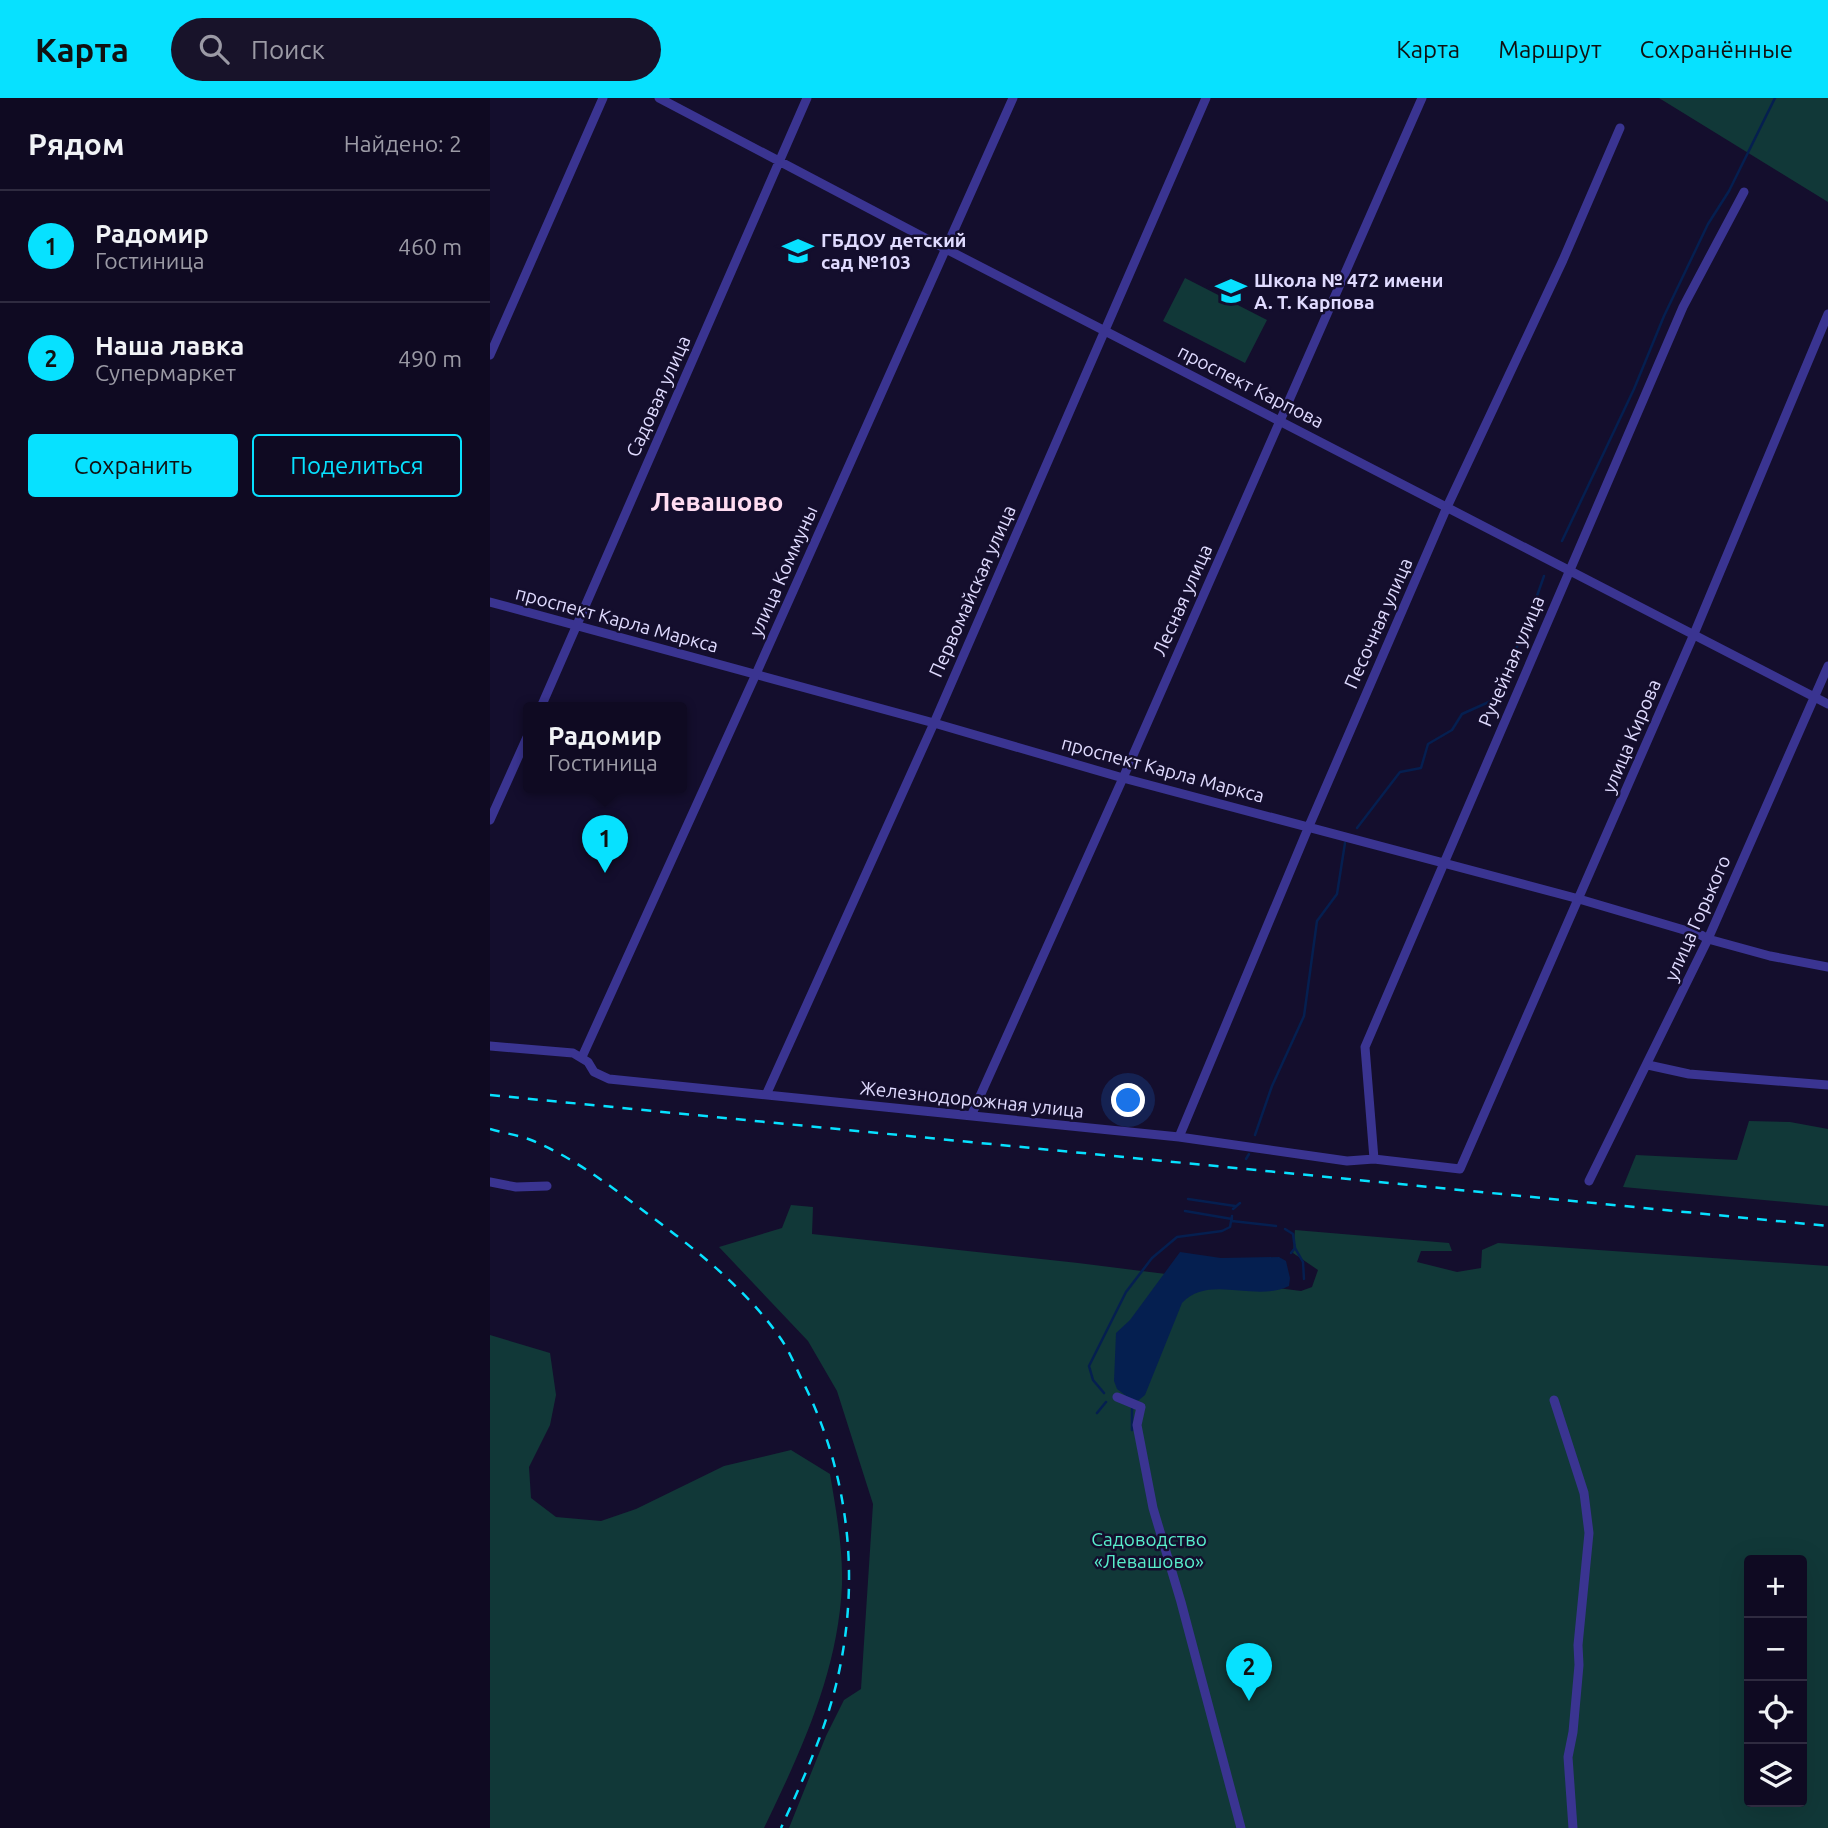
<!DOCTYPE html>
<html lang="ru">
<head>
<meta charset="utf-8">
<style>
	:root { --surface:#0f0a22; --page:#18132a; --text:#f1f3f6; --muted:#9b9aa5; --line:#2f2b40; --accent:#07e1ff }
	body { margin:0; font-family:Ubuntu,sans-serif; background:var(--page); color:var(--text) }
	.controls { position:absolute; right:21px; bottom:21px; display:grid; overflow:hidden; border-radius:7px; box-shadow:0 7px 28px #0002 }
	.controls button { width:63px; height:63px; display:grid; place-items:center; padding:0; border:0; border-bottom:2px solid var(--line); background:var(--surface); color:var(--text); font:35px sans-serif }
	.you { position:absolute; left:639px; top:1003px; width:24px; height:24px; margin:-18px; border:5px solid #fff; border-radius:50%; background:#1a73e8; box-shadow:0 0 0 10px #1a73e833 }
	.badge { display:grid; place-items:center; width:46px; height:46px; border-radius:50%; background:var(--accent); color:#111; font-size:23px; font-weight:700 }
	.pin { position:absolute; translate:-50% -58px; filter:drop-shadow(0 2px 4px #0008) }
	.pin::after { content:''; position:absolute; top:37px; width:24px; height:21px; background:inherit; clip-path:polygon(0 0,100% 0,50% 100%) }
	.popup { position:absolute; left:33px; top:604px; width:164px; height:91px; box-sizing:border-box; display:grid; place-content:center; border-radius:7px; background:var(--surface); filter:drop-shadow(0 2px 5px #0005); font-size:23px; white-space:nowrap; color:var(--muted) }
	.popup b { font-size:26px; color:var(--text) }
	.popup::after { content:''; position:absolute; left:50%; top:100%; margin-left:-14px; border:14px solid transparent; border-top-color:var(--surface) }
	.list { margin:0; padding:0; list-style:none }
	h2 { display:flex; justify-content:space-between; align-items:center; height:91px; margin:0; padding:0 28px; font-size:30px }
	h2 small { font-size:23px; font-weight:400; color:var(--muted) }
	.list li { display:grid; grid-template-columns:46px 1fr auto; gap:21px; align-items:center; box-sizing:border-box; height:112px; padding:0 28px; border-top:2px solid var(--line) }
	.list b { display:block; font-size:26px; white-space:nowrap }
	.list p { margin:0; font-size:23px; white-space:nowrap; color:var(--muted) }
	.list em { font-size:23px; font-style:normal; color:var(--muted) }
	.actions { display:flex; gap:14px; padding:21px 28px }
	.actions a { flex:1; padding:16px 0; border:2px solid var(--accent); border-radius:7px; text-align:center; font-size:24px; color:var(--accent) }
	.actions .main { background:var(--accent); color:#111 }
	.icon { flex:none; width:38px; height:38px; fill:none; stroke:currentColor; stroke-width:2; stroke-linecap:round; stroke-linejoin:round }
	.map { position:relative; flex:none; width:1338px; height:1730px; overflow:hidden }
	header { display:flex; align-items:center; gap:42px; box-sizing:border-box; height:98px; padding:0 35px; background:var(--accent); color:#111 }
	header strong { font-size:33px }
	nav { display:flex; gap:38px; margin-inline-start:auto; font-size:24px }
	.search { width:490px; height:63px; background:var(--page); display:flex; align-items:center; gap:18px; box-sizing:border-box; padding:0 24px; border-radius:38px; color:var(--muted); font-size:26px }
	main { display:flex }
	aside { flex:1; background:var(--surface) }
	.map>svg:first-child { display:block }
	.green { fill:#113838; fill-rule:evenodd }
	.water { fill:#051f50 }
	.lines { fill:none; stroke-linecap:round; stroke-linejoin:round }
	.stream { stroke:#051f50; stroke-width:2.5 }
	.minor { stroke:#3a3491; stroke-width:9 }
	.rail { stroke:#07e1ff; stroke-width:2.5; stroke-dasharray:10 9; stroke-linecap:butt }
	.labels { text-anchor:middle; stroke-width:5; stroke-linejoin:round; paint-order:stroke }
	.poi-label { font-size:19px; font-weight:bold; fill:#e0dbff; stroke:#140e2d; text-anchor:start }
	.street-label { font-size:19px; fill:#e0dbff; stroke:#140e2d }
	.park-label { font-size:19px; fill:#58edcb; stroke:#140e2d }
	.district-label { font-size:26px; font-weight:bold; fill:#ffddf2; stroke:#140e2d }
</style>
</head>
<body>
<header>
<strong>Карта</strong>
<div class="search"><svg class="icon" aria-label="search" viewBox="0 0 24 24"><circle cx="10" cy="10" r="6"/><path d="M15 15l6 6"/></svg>Поиск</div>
<nav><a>Карта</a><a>Маршрут</a><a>Сохранённые</a></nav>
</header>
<main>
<aside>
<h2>Рядом<small>Найдено: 2</small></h2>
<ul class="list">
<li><span class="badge">1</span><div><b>Радомир</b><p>Гостиница</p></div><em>460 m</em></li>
<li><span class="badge">2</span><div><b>Наша лавка</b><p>Супермаркет</p></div><em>490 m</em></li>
</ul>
<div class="actions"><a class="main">Сохранить</a><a>Поделиться</a></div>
</aside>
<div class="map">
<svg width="1338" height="1730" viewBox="0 0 1338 1730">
	<rect width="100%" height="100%" fill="#140e2d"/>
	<!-- green -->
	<path class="green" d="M1169 0H1338V104Z
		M695 180 777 222 755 265 673 223Z
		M1259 1023 1300 1024 1338 1031V1108L1133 1089 1146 1057 1247 1062Z
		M301 1107 323 1109 322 1136 588 1165 811 1193 822 1189 828 1172 803 1155 805 1132 959 1145 962 1153H931L927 1164 967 1174 991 1170 992 1152 1008 1145 1338 1168V1730H299L336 1638 354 1602 371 1591 383 1406 347 1293 318 1243 229 1149 292 1130ZM1259 1462H1312V1704H1259Z
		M0 1237 60 1255 66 1297 60 1327 39 1369 41 1400 66 1419 111 1423 146 1411 234 1368 301 1352 340 1376C346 1412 353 1450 352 1487 348 1575 311 1653 274 1730H0Z"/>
	<!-- water -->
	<path class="water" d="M690 1154 731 1160 789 1159 796 1163 800 1180 799 1188C765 1205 719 1176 692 1205L655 1297 649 1302 644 1304 627 1291 624 1283 626 1235 640 1222Z"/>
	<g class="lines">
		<!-- stream -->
		<path class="stream" d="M1072 443 1144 291 1174 218 1218 126 1239 93 1285 0
			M867 730 910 674 931 670 938 646 962 632 972 616 1001 603 1035 532 1054 478
			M765 1037 782 988 814 918 827 823 847 796 855 745
			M756 1061 759 1056
			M698 1101 745 1108
			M743 1111 750 1105
			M695 1113 742 1121
			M742 1123 786 1128
			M795 1131 803 1136 805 1150 801 1155
			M805 1150 813 1164 814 1181
			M614 1295 603 1282 599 1268 636 1194 662 1160 687 1139 732 1133 740 1129 742 1118
			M642 1311V1332
			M607 1315 616 1304"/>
		<!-- minor -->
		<path class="minor" d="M169 0 456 151 1338 606
			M0 257 113 0
			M0 504 444 625 633 680 1089 801 1211 837 1218 841 1280 858 1338 869
			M51 609 317 0
			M0 722 38 637
			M0 948 83 955 98 964 104 974 119 981 689 1039 857 1063 884 1061 970 1071 1204 536 1338 216
			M92 959 266 576 523 0
			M1158 967 1199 976 1338 987
			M276 997 444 625 716 0
			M481 1018 633 680 932 0
			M689 1039 819 728 957 409 1073 162 1130 30
			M884 1061 875 949 1193 209 1254 94
			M1099 1083 1218 841 1338 568
			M0 1084 26 1089 57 1088
			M627 1299 651 1309 647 1327 663 1410 691 1504 751 1730
			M1064 1302 1094 1395 1099 1435 1088 1547 1089 1567 1083 1634 1078 1659 1083 1730"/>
		<!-- rail -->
		<path class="rail" d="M0 997 1338 1128
			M0 1031C13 1035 28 1037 41 1042 88 1061 129 1095 170 1125 215 1159 259 1195 291 1241 300 1254 306 1270 313 1284 360 1378 371 1485 346 1587 334 1636 312 1684 291 1730"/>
	</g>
	<!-- icons -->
	<defs>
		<g id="school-bare" transform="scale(2.415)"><path d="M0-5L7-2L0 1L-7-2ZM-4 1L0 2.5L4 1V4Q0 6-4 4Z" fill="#07e1ff" stroke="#140e2d" stroke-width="2.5" paint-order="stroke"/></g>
	</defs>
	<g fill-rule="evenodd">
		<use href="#school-bare" x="308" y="153"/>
		<use href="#school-bare" x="741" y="193"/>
	</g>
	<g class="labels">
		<!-- poi labels -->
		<g class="poi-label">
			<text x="331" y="149">ГБДОУ детский<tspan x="331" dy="22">сад №103</tspan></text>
			<text x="764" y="189">Школа № 472 имени<tspan x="764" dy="22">А. Т. Карпова</tspan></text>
		</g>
		<!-- street labels -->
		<g class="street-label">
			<text transform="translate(761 288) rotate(27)" y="7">проспект Карпова</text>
			<text transform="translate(168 298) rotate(-66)" y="7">Садовая улица</text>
			<text transform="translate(293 473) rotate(-66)" y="7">улица Коммуны</text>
			<text transform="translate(482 493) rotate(-66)" y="7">Первомайская улица</text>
			<text transform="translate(692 502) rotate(-66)" y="7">Лесная улица</text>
			<text transform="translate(127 521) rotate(15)" y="7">проспект Карла Маркса</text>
			<text transform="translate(888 525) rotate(-66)" y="7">Песочная улица</text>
			<text transform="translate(1021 563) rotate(-67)" y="7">Ручейная улица</text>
			<text transform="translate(1141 638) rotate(-67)" y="7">улица Кирова</text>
			<text transform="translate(673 671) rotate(15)" y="7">проспект Карла Маркса</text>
			<text transform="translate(1207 820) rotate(-66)" y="7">улица Горького</text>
			<text transform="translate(482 1001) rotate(6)" y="7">Железнодорожная улица</text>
		</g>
		<!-- park labels -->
		<g class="park-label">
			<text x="659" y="1448">Садоводство<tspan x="659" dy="22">«Левашово»</tspan></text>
		</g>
		<!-- district labels -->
		<g class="district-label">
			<text x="227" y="413">Левашово</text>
		</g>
	</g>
</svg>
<div class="controls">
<button>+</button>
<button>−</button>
<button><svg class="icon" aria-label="locate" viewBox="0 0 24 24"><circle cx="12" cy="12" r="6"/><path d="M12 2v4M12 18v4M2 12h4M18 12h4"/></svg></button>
<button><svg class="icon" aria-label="layers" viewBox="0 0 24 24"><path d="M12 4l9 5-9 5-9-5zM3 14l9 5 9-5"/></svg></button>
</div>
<div class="you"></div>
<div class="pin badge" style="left:115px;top:775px">1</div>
<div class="popup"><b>Радомир</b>Гостиница</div>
<div class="pin badge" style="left:759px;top:1603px">2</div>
</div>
</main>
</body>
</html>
